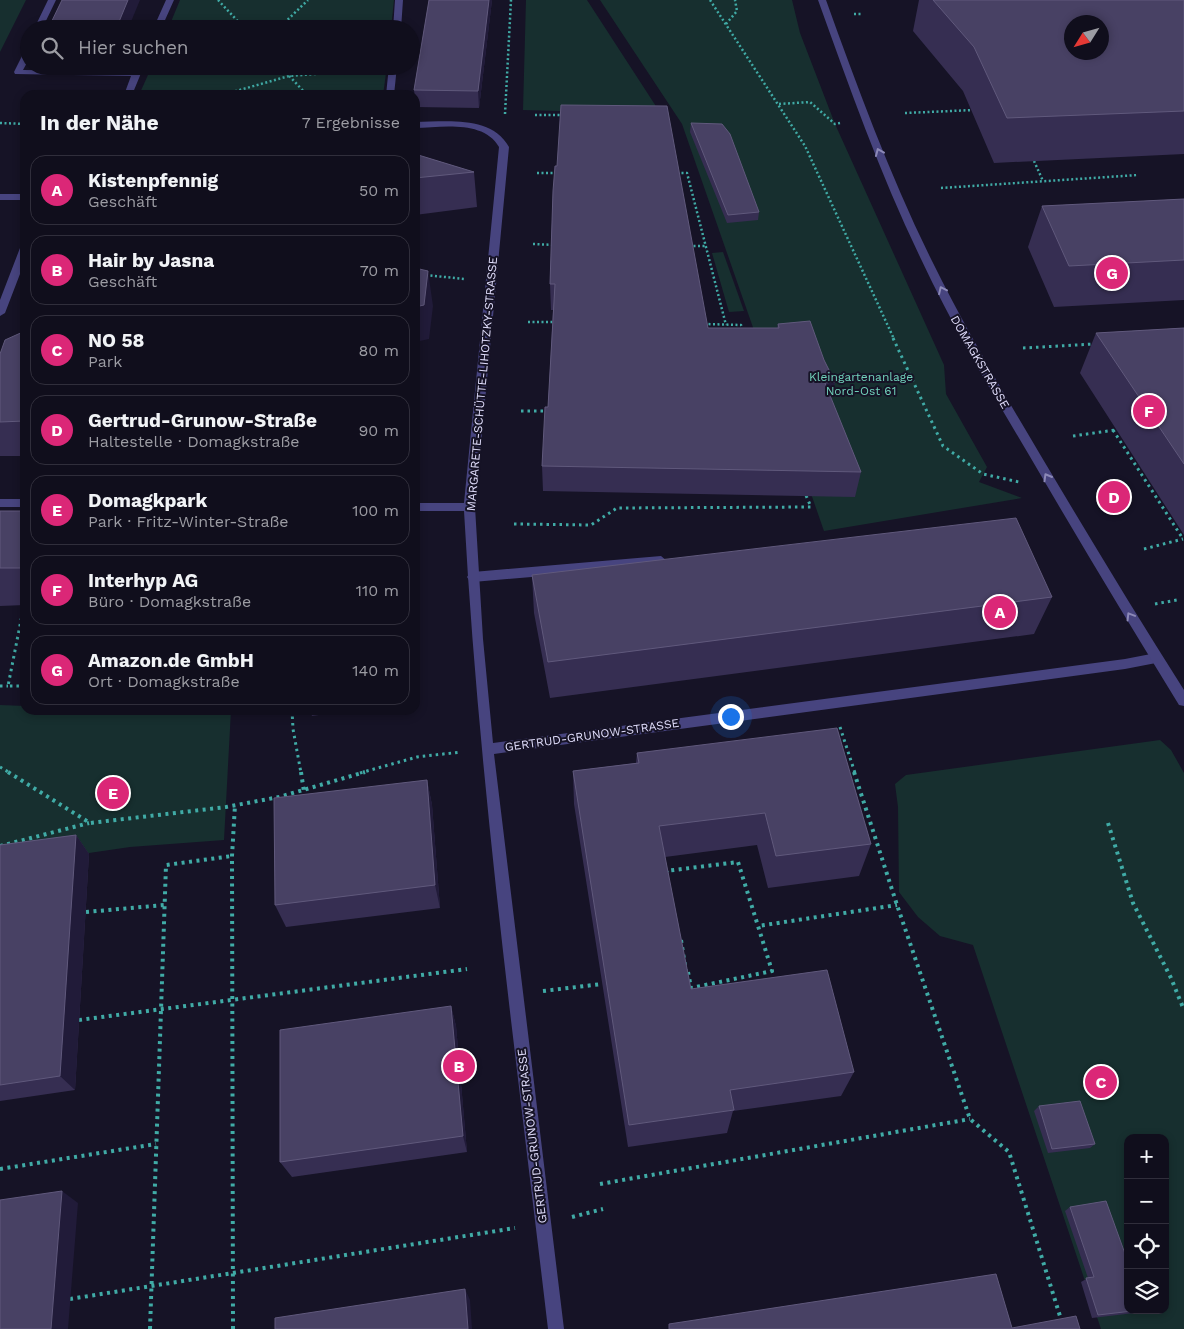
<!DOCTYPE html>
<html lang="de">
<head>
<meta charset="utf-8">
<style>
	:root { --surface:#100e1c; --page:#191725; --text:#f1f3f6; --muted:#9c9ca3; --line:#302e3b; --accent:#db2777 }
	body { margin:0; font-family:"Work Sans",sans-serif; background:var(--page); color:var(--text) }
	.controls { position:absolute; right:15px; bottom:15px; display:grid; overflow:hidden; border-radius:10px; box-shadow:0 2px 8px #0003 }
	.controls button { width:45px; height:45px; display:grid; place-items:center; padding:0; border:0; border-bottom:1px solid var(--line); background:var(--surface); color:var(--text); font:25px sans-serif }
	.compass { position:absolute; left:1064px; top:15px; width:45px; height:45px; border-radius:50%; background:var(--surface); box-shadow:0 2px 8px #0003; rotate:233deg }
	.you { position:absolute; left:730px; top:716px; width:18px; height:18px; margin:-12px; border:4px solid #fff; border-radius:50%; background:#1a73e8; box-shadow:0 0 0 8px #1a73e833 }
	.badge { display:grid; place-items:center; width:32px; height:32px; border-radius:50%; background:var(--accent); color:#fff; font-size:16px; font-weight:700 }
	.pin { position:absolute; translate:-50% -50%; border:2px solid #fff; box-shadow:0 1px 5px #0006 }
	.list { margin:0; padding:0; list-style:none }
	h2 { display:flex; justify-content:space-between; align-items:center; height:65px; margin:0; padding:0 20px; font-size:21px }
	h2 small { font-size:16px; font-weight:400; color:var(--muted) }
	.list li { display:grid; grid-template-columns:32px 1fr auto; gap:15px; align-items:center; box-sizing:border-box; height:70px; margin:0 10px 10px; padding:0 10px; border:1px solid var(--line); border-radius:15px }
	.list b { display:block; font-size:19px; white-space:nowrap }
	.list p { margin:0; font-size:16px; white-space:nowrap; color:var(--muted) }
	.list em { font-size:16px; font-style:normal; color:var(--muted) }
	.icon { flex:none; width:28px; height:28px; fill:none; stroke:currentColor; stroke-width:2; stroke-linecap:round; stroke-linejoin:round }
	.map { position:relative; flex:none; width:1184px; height:1329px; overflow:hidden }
	.search { position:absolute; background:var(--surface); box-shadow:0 2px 8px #0003; left:20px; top:20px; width:400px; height:55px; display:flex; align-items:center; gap:12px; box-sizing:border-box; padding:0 18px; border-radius:28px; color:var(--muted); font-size:19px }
	.panel { position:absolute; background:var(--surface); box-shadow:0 2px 8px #0003; left:20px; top:90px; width:400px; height:625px; border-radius:15px }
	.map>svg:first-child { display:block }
	.green { fill:#172f2f; fill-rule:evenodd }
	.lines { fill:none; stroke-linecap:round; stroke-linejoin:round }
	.path-far2 { stroke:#40aba6; stroke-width:2.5; stroke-dasharray:2 2.5; stroke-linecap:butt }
	.path-far1 { stroke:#40aba6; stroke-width:3; stroke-dasharray:2.5 4; stroke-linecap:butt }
	.path { stroke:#40aba6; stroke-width:4; stroke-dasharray:3 4.5; stroke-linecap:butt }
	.service { fill:#47447f; fill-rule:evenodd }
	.minor { fill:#47447f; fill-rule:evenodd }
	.tertiary { fill:#47447f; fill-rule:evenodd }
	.wall { fill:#362e52 }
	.shaded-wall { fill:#211b39 }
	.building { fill:#484164; stroke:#60597c; fill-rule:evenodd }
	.oneway { stroke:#8c89b7 }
	.labels { text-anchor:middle; stroke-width:4; stroke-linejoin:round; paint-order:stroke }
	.street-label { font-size:12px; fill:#e0ddfb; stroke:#161326 }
	.park-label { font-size:12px; fill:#71d2bb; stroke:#161326 }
</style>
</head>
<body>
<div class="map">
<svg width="1184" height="1329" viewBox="0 0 1184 1329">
	<rect width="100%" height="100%" fill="#161326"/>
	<!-- green -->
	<path class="green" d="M0 0H26L0 52Z
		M180 0H394L391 29H168Z
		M526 0H587L661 114 523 110Z
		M600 0H792L800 33 835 124 944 365 946 394 987 467 979 482 1022 498 824 531 682 124Z
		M152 66H387L383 95H139Z
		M723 252 744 311 729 312 712 253Z
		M0 705 25 706V710H231L224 840 130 847 0 866Z
		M1160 740 1171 750 1184 773V1329H1101L973 945 940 936 918 917 899 892 898 807 895 784 906 775ZM1128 1138H1165V1310H1128Z"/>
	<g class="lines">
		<!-- path-far2 -->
		<path class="path-far2" d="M218 0 245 29
			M710 0 805 146 894 339
			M854 14H863
			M726 24 737 11 735 0
			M278 29 308 0
			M280 66 307 95
			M222 95 289 76 367 70
			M779 104 810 102 835 124 840 123
			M905 113 974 110
			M505 114 511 0
			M535 115H564
			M0 123 25 124
			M1034 161 1043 181
			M537 173H558
			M677 173H687L726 325
			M941 188 1138 175
			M533 244 556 245
			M689 246H706
			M426 275 464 279
			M528 322H555
			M704 324 741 325 743 331"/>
		<!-- path-far1 -->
		<path class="path-far1" d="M893 338 943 446 983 474 1019 482
			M1023 348 1094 344
			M521 411H548
			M1113 430 1183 539
			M1073 436 1115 430
			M514 524 591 525 617 508 811 507 805 493
			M1144 549 1183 539
			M1155 604 1177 600
			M24 605 8 686H25
			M0 686H8
			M292 710 293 729 301 773
			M840 727 855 773
			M0 767 10 773
			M360 773 417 757 461 752"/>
		<!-- path -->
		<path class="path" d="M8 772 90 823 226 807 279 797 365 772
			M301 772 304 792
			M854 772 897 905 970 1119 1009 1152 1064 1329
			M1108 823 1133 903 1171 978 1184 1010
			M0 846 89 823
			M667 873 666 871 738 862 758 926
			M86 912 164 905
			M681 940 686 972
			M688 972 691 988 772 971 758 926 897 905
			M543 991 602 984
			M79 1020 467 969
			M0 1169 156 1144
			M600 1184 970 1119
			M572 1217 603 1209
			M70 1299 515 1228
			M150 1329 166 865 232 856
			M233 1329 232 856 235 805"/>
		<!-- service -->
		<path class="service" d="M48 0H56L42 29H34Z
			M166 0H174L161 29H153Z
			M395 0H403L401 29H393Z
			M26 48H29V59L23 70 134 71 136 66H144L132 95H124L131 76 15 74 14 72Z
			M389 66H397L394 95H386Z
			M0 194H25V200H0Z
			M661 556 667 561 661 566 473 582 469 580 467 577 469 574 473 572Z"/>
		<!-- minor -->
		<path class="minor" d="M415 122C447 122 491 115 509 147L475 507 483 639 493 743 1125 659 1156 653 1160 654 1162 658 1160 662 1156 663 1125 669 494 754 564 1329H548C516 1057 479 785 464 511H415V503H464L499 147C484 120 442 127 415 128Z
			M25 245V261L5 313 0 316V300L20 248Z
			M0 499H25V507H0Z"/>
		<!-- tertiary -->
		<path class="tertiary" d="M818 0H826C858 89 890 176 932 261 965 328 1003 392 1041 456 1088 535 1135 613 1184 690V706L1179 705C1128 622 1078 539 1029 455 991 391 953 327 921 259 880 174 850 89 818 0Z"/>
	</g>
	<!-- wall -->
	<path class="wall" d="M429 0H492L479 108 416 107 414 90Z
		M919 0H1184V154L994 163 963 91 913 31Z
		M691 123 759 212 758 220 727 223 690 132Z
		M415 154 474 172 477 207 415 215Z
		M553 191 708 328H777L778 324 824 360 835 382 831 399 861 472 855 497 543 491 542 466 548 407 553 310H551L550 284Z
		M1184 199V300L1054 307 1028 247 1042 206Z
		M1184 328V535L1080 373 1096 333Z
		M25 331V456H0V354Z
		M0 511H25V605L0 606Z
		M532 575 1052 597 1034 634 550 698 534 613Z
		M310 710H353L312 716Z
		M637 753 871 844 859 876 768 888 757 845 665 857 691 989 854 1072 841 1096 733 1111 727 1133 628 1147 574 804 573 771 636 763Z
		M427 780 432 805 440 908 286 927 275 905Z
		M76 835 89 854 75 1090 0 1101V845Z
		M451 1006 456 1026 467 1152 292 1177 280 1162Z
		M1039 1106 1095 1144 1090 1148 1048 1153 1034 1111Z
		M1070 1207 1128 1310H1147L1143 1312 1092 1318 1081 1282 1088 1278 1065 1211Z"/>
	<!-- shaded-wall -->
	<path class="shaded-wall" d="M128 0H140L128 29H116Z
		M489 0H492L479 108 478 91Z
		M428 271 433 306 429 339 415 342V307Z
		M835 382 830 407 825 383Z
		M427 780 432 805 440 908 435 885Z
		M76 835 89 854 75 1090 60 1076Z
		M451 1006 456 1026 467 1152 463 1136Z
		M62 1191 78 1203 68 1329H51Z
		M465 1289 470 1300 472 1329H468Z"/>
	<!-- building -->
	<path class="building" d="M62 0H128L116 29H48Z
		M429 0H489L478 91 414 90Z
		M933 0H1184V111L1007 118 974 47ZM1072 22H1102V52H1072Z
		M561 105 667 106 708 328H779L778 324 810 321 824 360 835 382 825 383 861 472 542 466 545 407H548L555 284H550L553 191 555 166H557Z
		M691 123 722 124 730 134 759 212 728 215Z
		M415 154 474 172 415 178Z
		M1184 199V260L1069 266 1042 206Z
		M415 268 428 271 424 305 415 307Z
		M1184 328V464L1096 333Z
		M25 331V421L0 422V354L5 340Z
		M0 511H25V568H0Z
		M1016 518 1052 597 548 662 532 575Z
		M837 728 871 844 776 856 765 813 659 826 691 989 827 970 854 1072 730 1090 734 1110 629 1125 573 771 639 763 637 753Z
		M427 780 435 885 275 905 274 798Z
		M76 835 60 1076 0 1085V845Z
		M451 1006 463 1136 280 1162V1030Z
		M1080 1101 1095 1144 1052 1149 1039 1106Z
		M62 1191 51 1329H0V1200Z
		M1106 1201 1128 1262V1310H1141L1098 1315 1086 1278 1094 1277 1070 1207Z
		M996 1274 1012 1328 1076 1316 1080 1329H669V1324Z
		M465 1289 468 1329H275V1318Z"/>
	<!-- one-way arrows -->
	<defs><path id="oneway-chevron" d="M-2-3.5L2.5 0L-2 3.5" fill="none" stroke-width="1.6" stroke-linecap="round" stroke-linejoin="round" transform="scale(1.25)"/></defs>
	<g class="oneway">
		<use href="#oneway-chevron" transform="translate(879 152) rotate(-113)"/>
		<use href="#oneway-chevron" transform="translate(942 290) rotate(-115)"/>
		<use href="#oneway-chevron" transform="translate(1047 477) rotate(-120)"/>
		<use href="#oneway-chevron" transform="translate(1130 616) rotate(-121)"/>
	</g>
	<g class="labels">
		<!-- street labels -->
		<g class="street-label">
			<text transform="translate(980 362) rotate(60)" y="4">DOMAGKSTRASSE</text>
			<text transform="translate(482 384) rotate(-85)" y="4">MARGARETE-SCHÜTTE-LIHOTZKY-STRASSE</text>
			<text transform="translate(592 735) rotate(-8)" y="4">GERTRUD-GRUNOW-STRASSE</text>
			<text transform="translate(532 1136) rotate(-97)" y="4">GERTRUD-GRUNOW-STRASSE</text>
		</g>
		<!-- park labels -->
		<g class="park-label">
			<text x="861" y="381">Kleingartenanlage<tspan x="861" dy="14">Nord-Ost 61</tspan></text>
		</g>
	</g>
</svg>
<div class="controls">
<button>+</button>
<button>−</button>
<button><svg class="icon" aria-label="locate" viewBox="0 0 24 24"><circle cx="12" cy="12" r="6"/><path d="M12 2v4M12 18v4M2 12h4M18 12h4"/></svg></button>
<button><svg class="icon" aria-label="layers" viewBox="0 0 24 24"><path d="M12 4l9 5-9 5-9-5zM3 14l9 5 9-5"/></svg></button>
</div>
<svg class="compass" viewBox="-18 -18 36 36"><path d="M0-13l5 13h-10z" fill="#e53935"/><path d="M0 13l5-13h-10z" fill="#9c9ca3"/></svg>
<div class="you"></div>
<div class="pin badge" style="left:1000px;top:612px">A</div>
<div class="pin badge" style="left:459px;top:1066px">B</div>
<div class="pin badge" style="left:1101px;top:1082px">C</div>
<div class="pin badge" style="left:1114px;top:497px">D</div>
<div class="pin badge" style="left:113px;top:793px">E</div>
<div class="pin badge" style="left:1149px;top:411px">F</div>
<div class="pin badge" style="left:1112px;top:273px">G</div>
<div class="search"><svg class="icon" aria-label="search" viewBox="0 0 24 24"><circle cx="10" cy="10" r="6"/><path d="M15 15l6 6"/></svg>Hier suchen</div>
<section class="panel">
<h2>In der Nähe<small>7 Ergebnisse</small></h2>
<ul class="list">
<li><span class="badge">A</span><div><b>Kistenpfennig</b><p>Geschäft</p></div><em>50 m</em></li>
<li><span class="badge">B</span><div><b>Hair by Jasna</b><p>Geschäft</p></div><em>70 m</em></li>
<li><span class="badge">C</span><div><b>NO 58</b><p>Park</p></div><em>80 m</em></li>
<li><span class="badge">D</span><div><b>Gertrud-Grunow-Straße</b><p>Haltestelle · Domagkstraße</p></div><em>90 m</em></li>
<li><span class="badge">E</span><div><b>Domagkpark</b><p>Park · Fritz-Winter-Straße</p></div><em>100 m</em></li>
<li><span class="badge">F</span><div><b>Interhyp AG</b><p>Büro · Domagkstraße</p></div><em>110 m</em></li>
<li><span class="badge">G</span><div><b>Amazon.de GmbH</b><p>Ort · Domagkstraße</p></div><em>140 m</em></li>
</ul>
</section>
</div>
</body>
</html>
